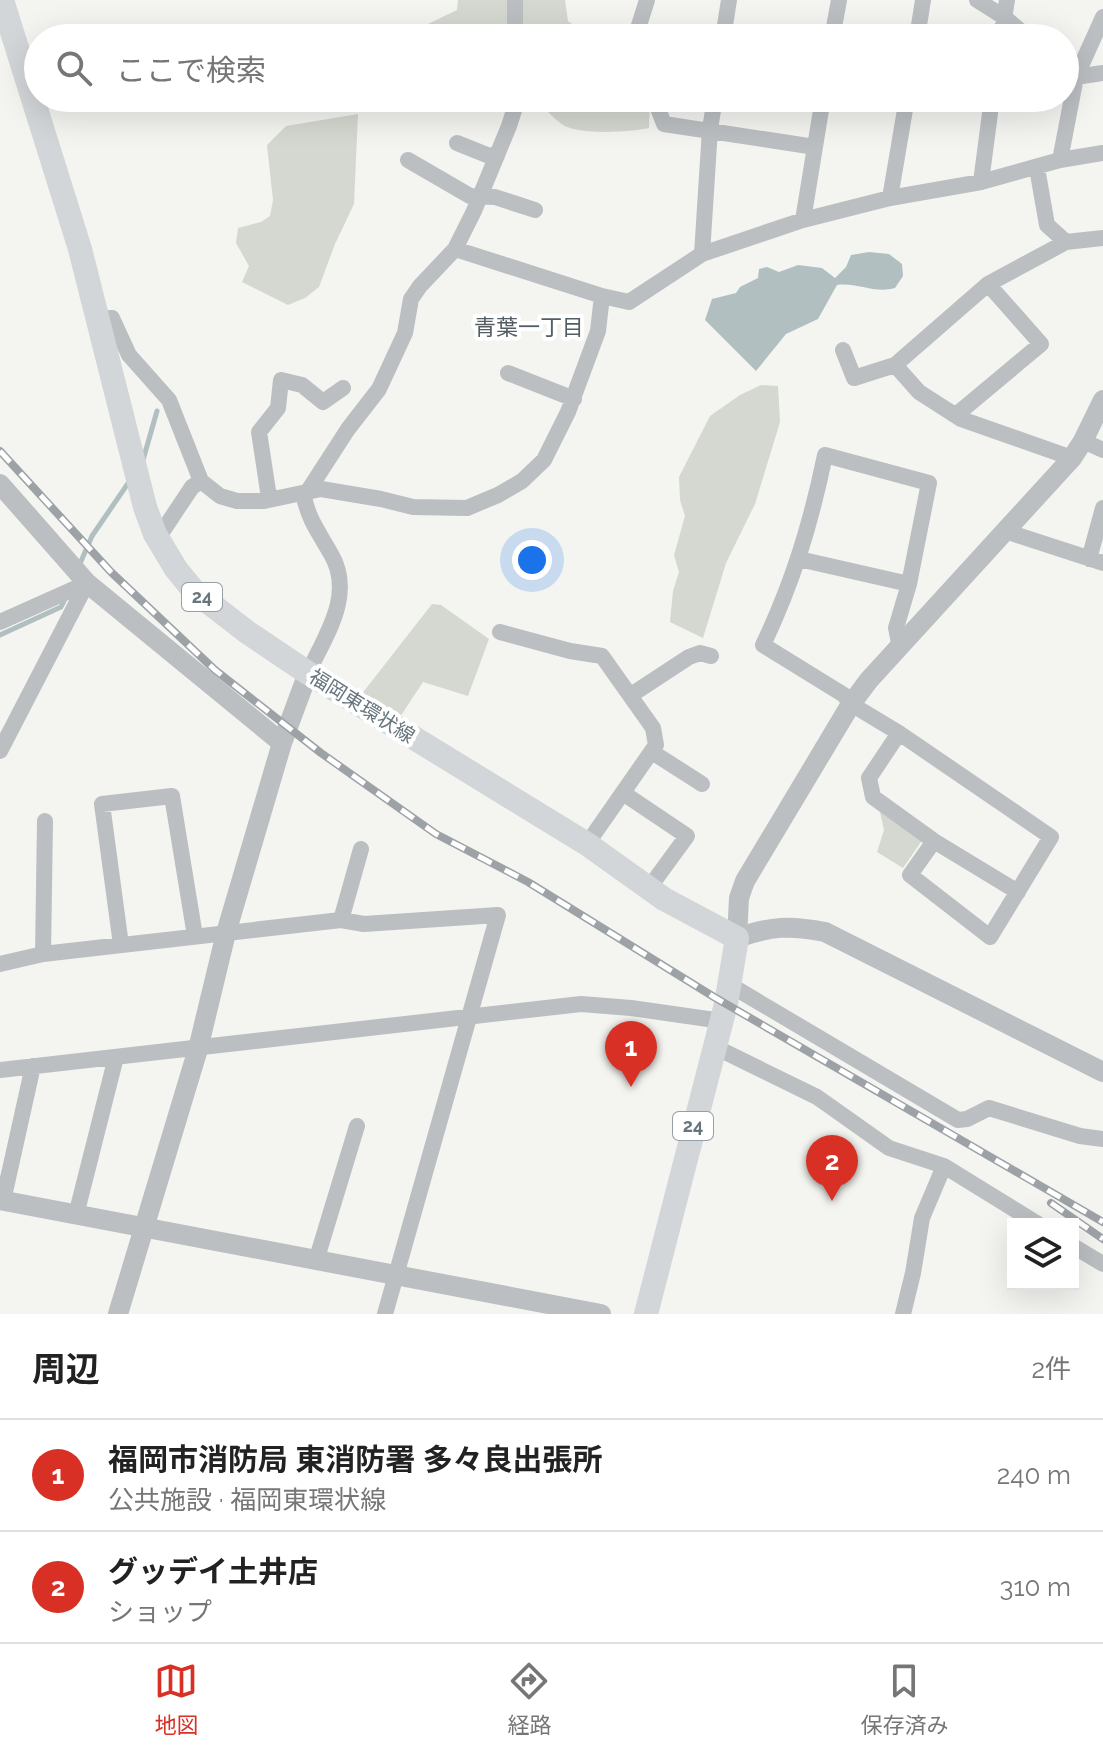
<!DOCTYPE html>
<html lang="ja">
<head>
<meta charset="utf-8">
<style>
	:root { --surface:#fff; --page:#f2f2f2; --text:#222; --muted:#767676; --line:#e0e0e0; --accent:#d93025 }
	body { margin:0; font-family:Raleway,"Noto Sans JP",sans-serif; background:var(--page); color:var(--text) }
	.controls { position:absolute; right:24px; bottom:24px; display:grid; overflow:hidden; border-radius:0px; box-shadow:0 8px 32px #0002 }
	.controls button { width:72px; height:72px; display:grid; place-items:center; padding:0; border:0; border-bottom:2px solid var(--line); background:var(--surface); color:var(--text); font:40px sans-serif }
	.you { position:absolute; left:532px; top:560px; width:28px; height:28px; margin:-20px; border:6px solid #fff; border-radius:50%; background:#1a73e8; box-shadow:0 0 0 12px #1a73e833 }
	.badge { display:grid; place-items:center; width:52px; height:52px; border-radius:50%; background:var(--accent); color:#fff; font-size:26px; font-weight:700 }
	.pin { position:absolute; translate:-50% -66px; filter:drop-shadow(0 2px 4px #0008) }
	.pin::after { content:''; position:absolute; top:42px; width:28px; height:24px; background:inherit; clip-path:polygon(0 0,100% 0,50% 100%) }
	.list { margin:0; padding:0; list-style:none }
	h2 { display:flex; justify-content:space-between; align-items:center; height:104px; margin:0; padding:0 32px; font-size:34px }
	h2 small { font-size:26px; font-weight:400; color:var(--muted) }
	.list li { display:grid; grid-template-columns:52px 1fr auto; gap:24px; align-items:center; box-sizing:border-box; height:112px; padding:0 32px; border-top:2px solid var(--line) }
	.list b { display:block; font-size:30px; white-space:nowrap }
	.list p { margin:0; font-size:26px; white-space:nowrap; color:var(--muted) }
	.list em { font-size:26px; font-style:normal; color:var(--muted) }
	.icon { flex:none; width:44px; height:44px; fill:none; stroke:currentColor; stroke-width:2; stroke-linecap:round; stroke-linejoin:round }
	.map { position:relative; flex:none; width:1103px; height:1314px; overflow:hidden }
	.search { position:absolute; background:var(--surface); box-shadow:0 8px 32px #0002; left:24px; right:24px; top:24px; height:88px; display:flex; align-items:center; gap:20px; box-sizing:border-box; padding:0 28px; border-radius:44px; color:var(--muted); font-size:30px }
	.sheet { height:328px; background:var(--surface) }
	nav { display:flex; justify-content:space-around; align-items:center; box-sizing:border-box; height:112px; border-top:2px solid var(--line); background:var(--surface); font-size:22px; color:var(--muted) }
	nav a { display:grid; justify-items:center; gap:4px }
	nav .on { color:var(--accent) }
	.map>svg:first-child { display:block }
	.green { fill:#d4d8d0 }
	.water { fill:#b2bfc1 }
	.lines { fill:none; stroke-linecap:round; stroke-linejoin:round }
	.stream { stroke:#b2bfc1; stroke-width:5 }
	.minor { stroke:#bbbfc2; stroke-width:16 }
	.tertiary { stroke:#bbbfc2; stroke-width:20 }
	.primary { stroke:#d2d6d9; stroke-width:24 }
	.rail-casing { stroke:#9ca2a6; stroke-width:8 }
	.rail { stroke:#fff; stroke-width:5; stroke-dasharray:15; stroke-linecap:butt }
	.labels { text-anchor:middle; stroke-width:8; stroke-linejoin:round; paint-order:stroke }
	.shield { fill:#fff; stroke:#959fa5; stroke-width:2 }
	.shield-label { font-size:18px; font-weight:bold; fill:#67767e }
	.street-label { font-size:20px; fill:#67767e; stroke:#fff }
	.neighbourhood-label { font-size:22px; fill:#535e64; stroke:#fff }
</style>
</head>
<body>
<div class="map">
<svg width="1103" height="1314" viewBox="0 0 1103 1314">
	<rect width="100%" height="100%" fill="#f4f4f1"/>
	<!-- green -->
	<path class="green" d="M458 0H565L568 21 592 38H428L426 25 457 10Z
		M536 98H650L649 128C630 132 583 135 565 126 554 120 544 107 536 98Z
		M358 114 354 204 335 244 319 287 305 298 288 305 242 282 249 266 236 243 238 228 261 222 270 216 273 200 267 145 286 126Z
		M761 385 778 386 780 422 755 504 726 563 703 638 670 622 673 591 679 572 674 555 685 516 680 500 679 477 710 416 740 395Z
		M432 604 441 605 489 639 468 696 423 682 400 717 361 695Z
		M880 812 923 839 903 868 877 852 884 830Z"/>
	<!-- water -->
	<path class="water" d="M869 252 889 254 902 264 903 276 895 288C874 294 857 282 837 285L818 319 786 334 756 371 705 320 712 299 736 293 740 287 758 278 759 269 767 267 779 272 798 265 822 268 835 278 846 267 851 255Z"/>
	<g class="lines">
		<!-- stream -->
		<path class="stream" d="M143 460 157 411
			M79 566 92 536 131 479
			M0 635 61 607 66 597"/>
		<!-- minor -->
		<path class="minor" d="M515 0V38
			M977 0 1004 17 1029 38
			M635 38 647 0
			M723 38 729 0
			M832 38 839 0
			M917 38 923 0
			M1001 38 1007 0
			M1065 68 1076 77 1103 73
			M654 98 664 124 815 147
			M715 98 710 129 702 254 803 220 890 198 981 182 1060 160 1103 153
			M457 143 487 155 497 156
			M408 160 470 196 495 197 535 210
			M1060 160 1076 77 1103 17
			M1037 168 1047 225 1066 242 988 284 895 365 919 392 961 419 1072 458
			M981 182 992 98
			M890 198 907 98
			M803 220 823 98
			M1066 242 1103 238
			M602 296 629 302 702 254
			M98 319 112 318 129 355 169 400 201 481 220 496 237 501H264L321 489 381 499 413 507 467 508 498 495 522 481 544 460 568 412 598 331 602 296 455 249
			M843 350 854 378 895 365
			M508 373 574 399
			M956 415 1041 344 988 284
			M1083 441 1103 450
			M272 499 268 491 259 432 278 408 281 380 302 385 323 402 343 388
			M1005 531 1103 563
			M158 538 192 487 201 481
			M799 559 909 584
			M1089 559 1103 508
			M0 622 87 583
			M500 632 570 651 602 656 653 728 656 745 587 844
			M900 648 896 628 909 584 929 483 825 455C811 523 793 582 763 645L844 695 851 704 899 733 1051 837 990 937 910 875 934 841
			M308 673C325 636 355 595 331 554 320 534 309 521 304 497L348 429 379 389 405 333 411 299 420 286 455 249 474 211 509 126 518 98
			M631 695 689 657 700 653 711 656
			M899 733 869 778 873 797 934 841 1018 892
			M0 751 87 583
			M652 752 702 784
			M623 793 687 836 649 888
			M341 920 361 849
			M121 945 102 804 172 796 195 936
			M43 954 45 821
			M0 964 43 954 341 920 364 924 498 915 385 1314
			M730 985 958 1120 967 1119 989 1108 1080 1136 1103 1139
			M715 1047 817 1097 889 1148 944 1166 1038 1224
			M0 1070 581 1004 631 1008 722 1021
			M3 1201 33 1066
			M76 1215 116 1057
			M1073 1246 1103 1264
			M316 1261 357 1126
			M903 1314 913 1273 922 1218 944 1166"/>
		<!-- tertiary -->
		<path class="tertiary" d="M1103 400 1083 441 1072 458 869 680 851 704 745 881 739 898 737 938C771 926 790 925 825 932L1103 1072
			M0 484 87 583 282 743
			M0 1200 601 1314
			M118 1314 198 1049 226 933 282 743 308 673"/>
		<!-- primary -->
		<path class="primary" d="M2 0 80 249 145 507 155 534 176 569 194 591 247 632 308 673 587 844 664 899 737 938 726 1004 646 1314"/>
		<!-- rail casing -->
		<g class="rail-casing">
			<path id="rail" d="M0 451 111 572 215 670 321 753 436 834 528 882 714 997 1103 1222
				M1051 1203 1103 1239"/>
		</g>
		<!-- rail -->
		<use href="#rail" class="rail"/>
	</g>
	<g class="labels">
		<!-- shield labels -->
		<g class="shield">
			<rect x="182" y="583" width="40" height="28" rx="6"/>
			<rect x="673" y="1112" width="40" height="28" rx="6"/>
		</g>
		<g class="shield-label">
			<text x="202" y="603">24</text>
			<text x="693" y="1132">24</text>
		</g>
		<!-- street labels -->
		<g class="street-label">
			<text transform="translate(362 706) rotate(32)" y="7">福岡東環状線</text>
		</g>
		<!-- neighbourhood labels -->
		<g class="neighbourhood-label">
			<text x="529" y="335">青葉一丁目</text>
		</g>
	</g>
</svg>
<div class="controls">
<button><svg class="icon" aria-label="layers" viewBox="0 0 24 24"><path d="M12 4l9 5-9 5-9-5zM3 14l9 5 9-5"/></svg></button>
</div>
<div class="you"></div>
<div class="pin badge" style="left:631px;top:1087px">1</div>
<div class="pin badge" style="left:832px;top:1201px">2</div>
<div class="search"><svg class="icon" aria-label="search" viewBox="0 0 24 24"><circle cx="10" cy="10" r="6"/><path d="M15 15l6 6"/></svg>ここで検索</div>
</div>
<section class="sheet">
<h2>周辺<small>2件</small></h2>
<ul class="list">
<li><span class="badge">1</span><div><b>福岡市消防局 東消防署 多々良出張所</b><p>公共施設 · 福岡東環状線</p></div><em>240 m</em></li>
<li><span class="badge">2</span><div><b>グッデイ土井店</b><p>ショップ</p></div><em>310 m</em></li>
</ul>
</section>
<nav>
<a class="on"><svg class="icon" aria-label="map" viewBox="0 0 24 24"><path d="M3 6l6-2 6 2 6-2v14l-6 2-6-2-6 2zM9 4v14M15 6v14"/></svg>地図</a>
<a><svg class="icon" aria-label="directions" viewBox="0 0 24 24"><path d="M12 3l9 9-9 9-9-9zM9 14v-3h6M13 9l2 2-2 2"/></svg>経路</a>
<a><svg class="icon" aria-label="saved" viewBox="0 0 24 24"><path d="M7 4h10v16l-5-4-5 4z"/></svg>保存済み</a>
</nav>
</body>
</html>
